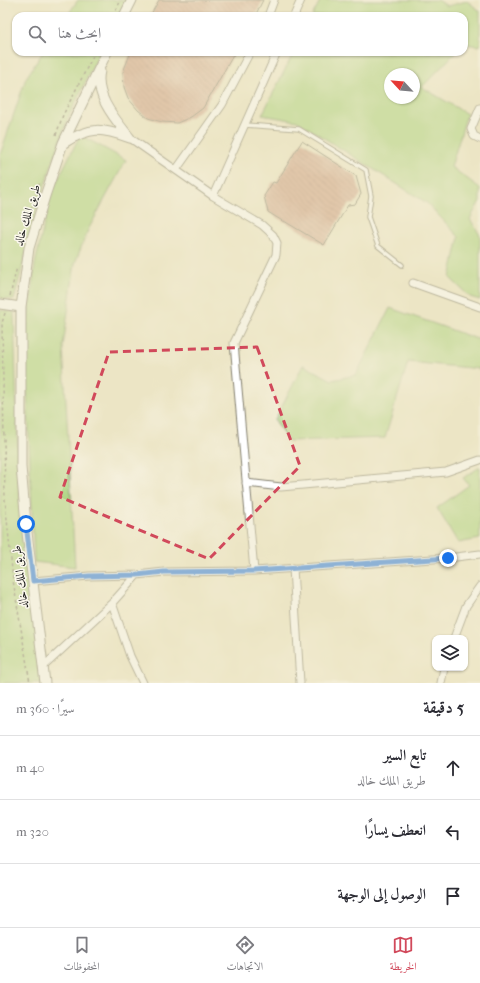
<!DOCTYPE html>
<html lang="ar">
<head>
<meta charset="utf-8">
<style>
	:root { --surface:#fff; --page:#f7f7f7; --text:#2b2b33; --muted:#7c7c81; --line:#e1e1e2; --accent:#d1495b }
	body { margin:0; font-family:"IM FELL French Canon",Amiri,serif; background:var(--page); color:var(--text); direction:rtl }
	.controls { position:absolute; right:12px; bottom:12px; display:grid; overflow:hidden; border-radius:8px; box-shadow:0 1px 3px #0004 }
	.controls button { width:36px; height:36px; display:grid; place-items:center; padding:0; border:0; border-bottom:1px solid var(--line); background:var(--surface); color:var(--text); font:20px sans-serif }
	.compass { position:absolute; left:384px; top:68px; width:36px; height:36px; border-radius:50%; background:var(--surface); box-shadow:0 1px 3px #0004; rotate:296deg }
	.stop { position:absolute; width:12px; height:12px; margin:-9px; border:3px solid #1a73e8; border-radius:50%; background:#fff }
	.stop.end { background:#1a73e8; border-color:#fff; box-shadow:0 1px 4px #0008 }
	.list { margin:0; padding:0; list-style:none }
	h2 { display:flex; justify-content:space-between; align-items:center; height:52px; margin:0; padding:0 16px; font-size:17px }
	h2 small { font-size:13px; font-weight:400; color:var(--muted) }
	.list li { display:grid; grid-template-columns:26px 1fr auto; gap:12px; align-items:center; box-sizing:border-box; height:64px; padding:0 16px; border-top:1px solid var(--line) }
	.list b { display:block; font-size:15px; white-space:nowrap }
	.list p { margin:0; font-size:13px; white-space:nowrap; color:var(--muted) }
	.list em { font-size:13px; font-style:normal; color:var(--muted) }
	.icon { flex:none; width:22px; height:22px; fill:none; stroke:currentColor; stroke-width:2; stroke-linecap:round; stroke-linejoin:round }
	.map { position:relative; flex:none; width:480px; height:683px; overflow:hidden; direction:ltr }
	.search { position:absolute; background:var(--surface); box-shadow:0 1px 3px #0004; left:12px; right:12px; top:12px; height:44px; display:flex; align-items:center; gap:10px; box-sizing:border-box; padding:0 14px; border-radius:12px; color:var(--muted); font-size:15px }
	.sheet { height:244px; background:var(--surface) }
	nav { display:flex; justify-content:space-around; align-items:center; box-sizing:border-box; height:56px; border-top:1px solid var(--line); background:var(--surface); font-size:11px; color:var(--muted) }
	nav a { display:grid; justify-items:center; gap:2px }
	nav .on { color:var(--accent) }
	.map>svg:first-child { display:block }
	.green { fill:#aad47f; stroke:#63784e; fill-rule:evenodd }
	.building { fill:url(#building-back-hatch) }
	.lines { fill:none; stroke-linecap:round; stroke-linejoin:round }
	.service-casing { stroke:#848070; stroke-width:5.5 }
	.minor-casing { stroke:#848070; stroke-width:9 }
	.tertiary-casing { stroke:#848070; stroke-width:11 }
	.path { stroke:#848070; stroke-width:1.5; stroke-dasharray:3 3; stroke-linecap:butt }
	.service { stroke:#fff; stroke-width:3.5 }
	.minor { stroke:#fff; stroke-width:7 }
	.tertiary { stroke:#fff; stroke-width:9 }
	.route { stroke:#1a73e8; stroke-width:5 }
	.marked { fill:none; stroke:#d1495b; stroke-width:3; stroke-dasharray:8 5; stroke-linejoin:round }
	.labels { text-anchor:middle; stroke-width:3; stroke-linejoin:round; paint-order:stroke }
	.street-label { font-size:12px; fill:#1c1c1c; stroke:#fbf7ec }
</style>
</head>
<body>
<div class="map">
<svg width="480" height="683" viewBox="0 0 480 683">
	<defs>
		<pattern id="building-back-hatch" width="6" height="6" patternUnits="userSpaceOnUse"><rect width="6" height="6" fill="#d2a088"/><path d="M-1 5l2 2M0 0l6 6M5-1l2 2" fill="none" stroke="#aa826e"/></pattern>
	</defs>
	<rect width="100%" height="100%" fill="#fbf7ec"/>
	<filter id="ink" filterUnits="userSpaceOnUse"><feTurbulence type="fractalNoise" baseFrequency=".025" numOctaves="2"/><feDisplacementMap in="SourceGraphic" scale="8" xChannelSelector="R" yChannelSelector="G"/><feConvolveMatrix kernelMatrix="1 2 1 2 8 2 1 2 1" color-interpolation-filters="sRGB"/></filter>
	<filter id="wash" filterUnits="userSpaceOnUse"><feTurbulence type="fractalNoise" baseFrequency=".012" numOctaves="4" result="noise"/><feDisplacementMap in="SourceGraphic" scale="16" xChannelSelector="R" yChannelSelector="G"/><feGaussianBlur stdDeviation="0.9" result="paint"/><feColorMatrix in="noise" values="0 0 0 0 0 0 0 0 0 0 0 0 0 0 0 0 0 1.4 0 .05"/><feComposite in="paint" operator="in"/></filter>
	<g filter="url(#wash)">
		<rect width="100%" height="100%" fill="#ece5c5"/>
		<!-- green -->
		<path class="green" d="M78 0H128L118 16H67Z
			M325 0H438L447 6 467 1 480 11V46L464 44V16H312L320 1Z
			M43 52H100L68 118 38 205 14 300 0 298V155L26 78Z
			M294 52H456L422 87 467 114 451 167 480 188V201L470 219 480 235V300L470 297 450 278 459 237 427 203 297 121 262 115ZM390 74H414V98H390Z
			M80 135 126 160 88 230 75 263 63 346 75 567 34 562 25 339 35 264 51 193Z
			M390 308 480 340V369L408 362 385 438 288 441 275 420 303 365 332 380 356 375Z
			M0 310 14 312 19 486 25 562 49 683H0Z
			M480 467V539L458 543 437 508 469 485 463 478Z"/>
		<g id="blocks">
			<!-- building -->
			<path class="building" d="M159 0H263L255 16H150Z
				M131 52H235L203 108 191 117 177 123 162 122 148 118 138 110 128 98 124 87 123 72Z
				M302 141 356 176 361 194 355 204 348 205 324 245 284 221V222L268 212 264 196 273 182 276 183Z"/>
		</g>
	</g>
	<g filter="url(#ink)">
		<use href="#blocks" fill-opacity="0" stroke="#848070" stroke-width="1"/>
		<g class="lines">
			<!-- service casing -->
			<g class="service-casing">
				<path id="service" d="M245 125 299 129 366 170 371 196 368 217 378 246 402 265"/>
			</g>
			<!-- minor casing -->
			<g class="minor-casing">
				<path id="minor" d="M268 16 274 0
					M294 16 301 0
					M480 108 471 129 474 136 480 139
					M130 138 213 196 262 225 273 235 277 243 276 255 234 343 254 571
					M176 170 222 105 250 52
					M213 196 277 52
					M413 283 480 307
					M246 483 281 487 446 472 480 460
					M293 568 300 683
					M33 581 89 576 137 575 164 572 254 571 448 558 480 554
					M112 603 130 656 143 683
					M454 638 466 606 480 586
					M43 667 112 603 137 575
					M441 683 444 668"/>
			</g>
			<!-- tertiary casing -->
			<g class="tertiary-casing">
				<path id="tertiary" d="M124 16 132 0
					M100 71C94 96 116 120 130 138
					M64 143C91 126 101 128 130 138
					M0 304 21 307
					M45 683 26 524 21 467V307L29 248 46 193 63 143 107 52"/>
			</g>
			<!-- path -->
			<path class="path" d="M113 16 120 2
				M56 135 63 115 95 52
				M31 209 40 182
				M10 296 17 267
				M5 313 2 323 5 499 13 580 30 683"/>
			<!-- service -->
			<use href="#service" class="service"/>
			<!-- minor -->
			<use href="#minor" class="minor"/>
			<!-- tertiary -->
			<use href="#tertiary" class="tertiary"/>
		</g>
	</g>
	<g class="lines" filter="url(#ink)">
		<!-- route -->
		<path class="route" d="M26 524 33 581 89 576 137 575 164 572 254 571 448 558"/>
	</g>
	<!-- marked area -->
	<path d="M0 0H480V683H0ZM257 347 300 466 209 559 60 497 109 352Z" fill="#ece5c5" fill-opacity=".55" fill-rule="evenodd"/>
	<path class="marked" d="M257 347 300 466 209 559 60 497 109 352Z"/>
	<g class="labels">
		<!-- street labels -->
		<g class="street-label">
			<text transform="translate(27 215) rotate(-73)" y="4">طريق الملك خالد</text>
			<text transform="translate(20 577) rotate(-97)" y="4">طريق الملك خالد</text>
		</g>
	</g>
</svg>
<div class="controls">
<button><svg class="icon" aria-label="layers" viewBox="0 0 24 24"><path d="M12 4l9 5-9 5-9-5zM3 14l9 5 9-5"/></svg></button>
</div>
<svg class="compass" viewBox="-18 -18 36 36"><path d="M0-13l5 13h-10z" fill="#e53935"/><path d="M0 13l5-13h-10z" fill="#7c7c81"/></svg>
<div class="stop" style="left:26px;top:524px"></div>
<div class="stop end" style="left:448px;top:558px"></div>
<div class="search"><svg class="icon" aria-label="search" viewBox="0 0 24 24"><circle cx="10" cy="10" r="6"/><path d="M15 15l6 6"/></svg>ابحث هنا</div>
</div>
<section class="sheet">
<h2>5 دقيقة<small>سيرًا · 360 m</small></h2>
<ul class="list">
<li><svg class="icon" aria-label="ahead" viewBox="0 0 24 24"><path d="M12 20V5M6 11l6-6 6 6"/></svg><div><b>تابع السير</b><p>طريق الملك خالد</p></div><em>40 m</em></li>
<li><svg class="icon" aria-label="left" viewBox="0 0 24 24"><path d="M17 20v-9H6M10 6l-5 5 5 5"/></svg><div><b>انعطف يسارًا</b></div><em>320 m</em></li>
<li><svg class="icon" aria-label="arrive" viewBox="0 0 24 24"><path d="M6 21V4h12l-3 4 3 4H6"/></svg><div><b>الوصول إلى الوجهة</b></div></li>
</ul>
</section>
<nav>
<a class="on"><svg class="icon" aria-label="map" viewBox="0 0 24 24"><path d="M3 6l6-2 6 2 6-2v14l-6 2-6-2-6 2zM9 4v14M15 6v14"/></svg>الخريطة</a>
<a><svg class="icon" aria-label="directions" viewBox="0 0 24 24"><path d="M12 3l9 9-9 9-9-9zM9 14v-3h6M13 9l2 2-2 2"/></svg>الاتجاهات</a>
<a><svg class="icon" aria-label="saved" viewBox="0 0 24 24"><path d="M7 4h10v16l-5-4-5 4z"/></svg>المحفوظات</a>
</nav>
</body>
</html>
